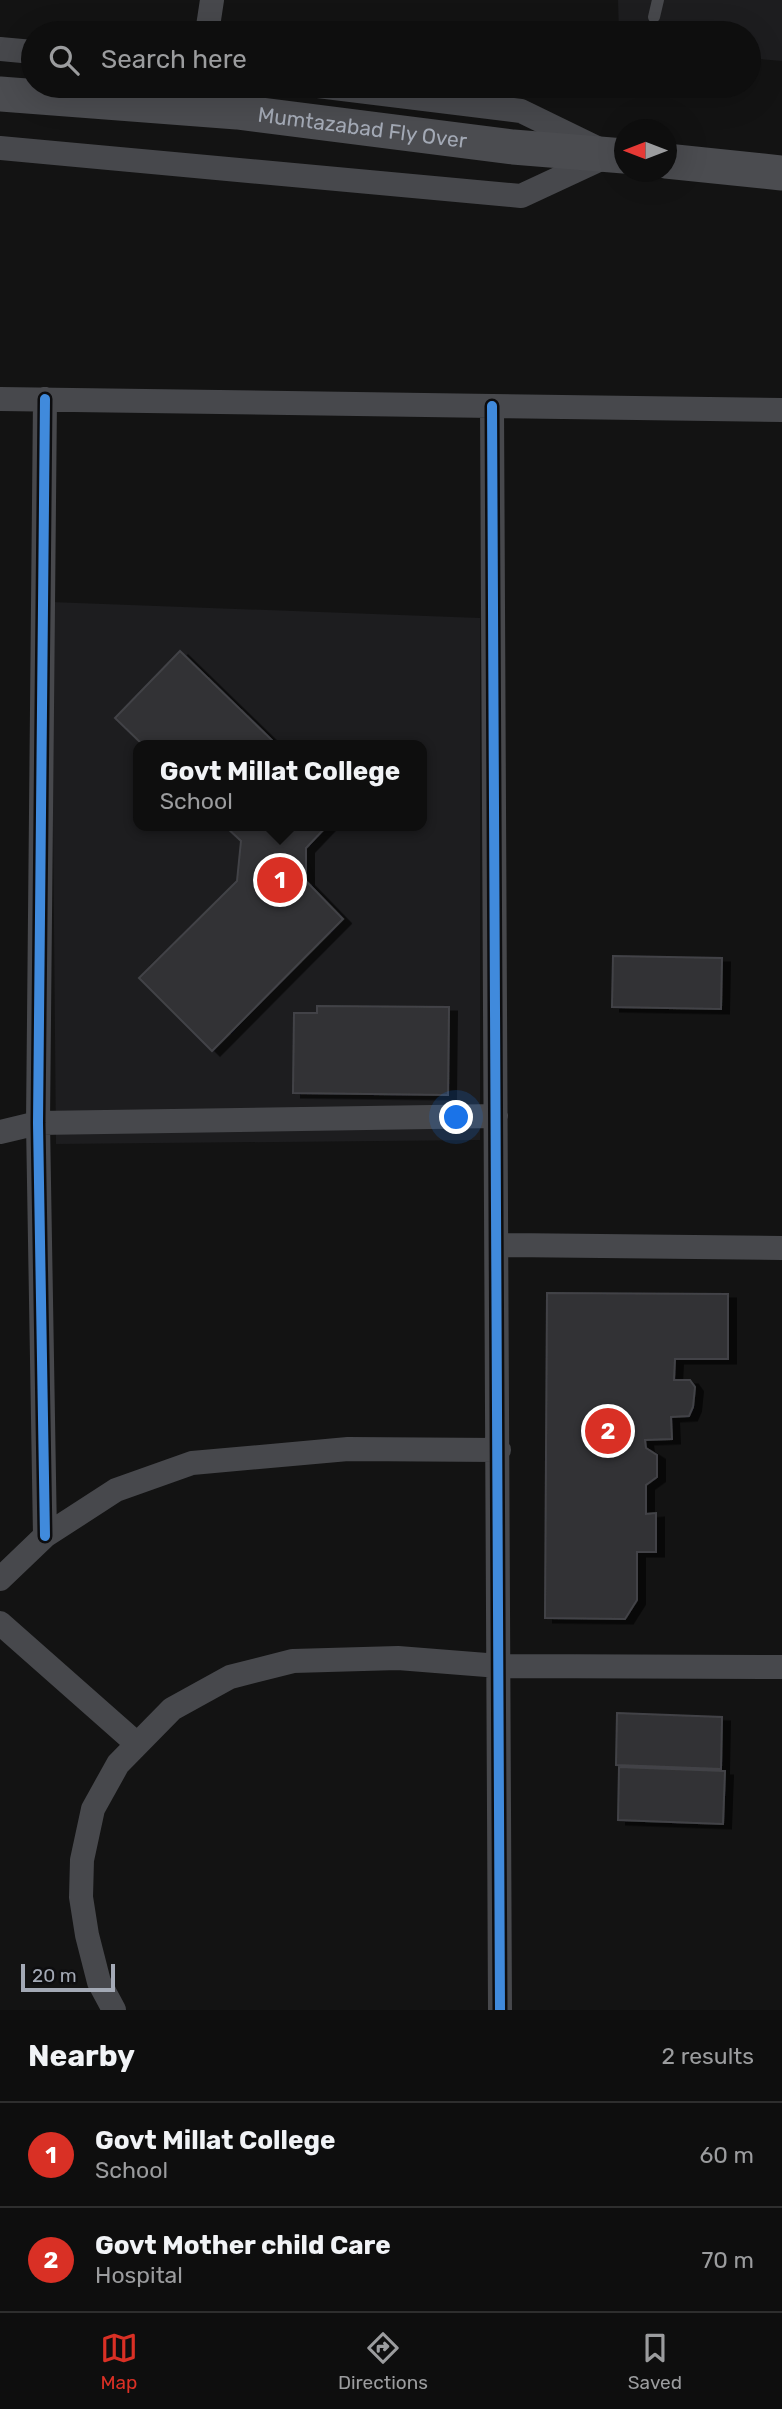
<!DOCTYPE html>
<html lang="en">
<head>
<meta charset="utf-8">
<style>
	:root { --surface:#0e0e0e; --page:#171717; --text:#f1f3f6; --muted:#9b9c9e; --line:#2e2e2e; --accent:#d93025 }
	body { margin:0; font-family:Rubik,sans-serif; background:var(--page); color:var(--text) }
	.compass { position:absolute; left:614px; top:119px; width:63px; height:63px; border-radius:50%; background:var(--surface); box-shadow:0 7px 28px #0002; rotate:270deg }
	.scale { position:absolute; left:21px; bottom:18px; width:94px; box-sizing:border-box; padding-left:7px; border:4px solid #a3a9b5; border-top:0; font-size:19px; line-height:24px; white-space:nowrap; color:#a3a9b5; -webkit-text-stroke:5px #0d0d0f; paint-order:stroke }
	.you { position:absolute; left:457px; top:1118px; width:24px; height:24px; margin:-18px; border:5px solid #fff; border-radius:50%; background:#1a73e8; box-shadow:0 0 0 10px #1a73e833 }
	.badge { display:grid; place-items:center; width:46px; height:46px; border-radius:50%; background:var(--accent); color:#fff; font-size:23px; font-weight:700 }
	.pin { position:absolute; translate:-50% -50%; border:4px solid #fff; box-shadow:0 2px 7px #0006 }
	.popup { position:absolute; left:133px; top:740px; width:294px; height:91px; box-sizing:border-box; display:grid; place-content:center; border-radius:14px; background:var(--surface); filter:drop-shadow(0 2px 5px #0005); font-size:23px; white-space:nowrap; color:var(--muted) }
	.popup b { font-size:26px; color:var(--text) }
	.popup::after { content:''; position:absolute; left:50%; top:100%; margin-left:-14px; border:14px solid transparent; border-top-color:var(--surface) }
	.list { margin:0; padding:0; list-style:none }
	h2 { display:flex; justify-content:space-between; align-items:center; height:91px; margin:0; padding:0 28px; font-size:30px }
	h2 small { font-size:23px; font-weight:400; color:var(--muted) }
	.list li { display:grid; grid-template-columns:46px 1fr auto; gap:21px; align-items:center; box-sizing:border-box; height:105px; padding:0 28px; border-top:2px solid var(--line) }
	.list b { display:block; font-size:26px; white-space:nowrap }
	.list p { margin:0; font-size:23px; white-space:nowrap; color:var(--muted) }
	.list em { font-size:23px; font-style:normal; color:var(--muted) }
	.icon { flex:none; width:38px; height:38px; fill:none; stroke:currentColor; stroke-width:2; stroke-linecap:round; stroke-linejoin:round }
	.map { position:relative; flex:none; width:782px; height:2010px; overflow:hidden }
	.search { position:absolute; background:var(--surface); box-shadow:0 7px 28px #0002; left:21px; right:21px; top:21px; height:77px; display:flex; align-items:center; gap:18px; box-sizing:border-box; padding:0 24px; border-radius:38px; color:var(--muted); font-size:26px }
	.sheet { height:301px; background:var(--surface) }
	nav { display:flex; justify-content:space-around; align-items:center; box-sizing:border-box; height:98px; border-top:2px solid var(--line); background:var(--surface); font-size:19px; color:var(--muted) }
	nav a { display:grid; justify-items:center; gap:4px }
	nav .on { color:var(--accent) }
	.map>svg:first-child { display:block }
	.built { fill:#1d1d1f; fill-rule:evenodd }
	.building { fill:#323234; stroke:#424347; stroke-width:2; filter:url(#shadow) }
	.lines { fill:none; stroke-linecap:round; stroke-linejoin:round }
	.lane { stroke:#47484c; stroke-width:12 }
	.street { stroke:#47484c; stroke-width:24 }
	.secondary { stroke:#4b4c50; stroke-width:35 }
	.cycleway-casing { stroke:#0d0d0f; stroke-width:15 }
	.cycleway { stroke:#408adc; stroke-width:10 }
	.labels { text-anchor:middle; stroke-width:7; stroke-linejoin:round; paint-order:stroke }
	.street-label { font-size:21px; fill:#a3a9b5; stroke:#0d0d0f }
</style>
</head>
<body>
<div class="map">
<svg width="782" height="2010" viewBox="0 0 782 2010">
	<defs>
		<filter id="shadow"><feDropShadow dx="8" dy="4.5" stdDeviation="0" flood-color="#0009"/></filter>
	</defs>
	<rect width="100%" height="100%" fill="#131313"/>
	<!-- built -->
	<path class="built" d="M618 0H782V61L749 58V33H619Z
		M51 602 480 618V1140L56 1144ZM138 745H422V826H138Z"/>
	<!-- building -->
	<path class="building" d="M180 651 277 745H143L115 718Z
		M225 826H327L306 848V881L343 919 212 1051 139 978 237 881 241 841Z
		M613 956 722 958 721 1009 612 1007Z
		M317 1006 449 1007 448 1095 293 1093 294 1013H317Z
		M547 1293 728 1294V1359H675L674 1380H690L695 1387 693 1407 689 1416 671 1417 672 1439 645 1440 646 1448 657 1455V1477L646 1485V1514L656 1513V1552H637V1600L625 1619 545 1618Z
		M617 1713 722 1717 721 1769 616 1765Z
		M619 1767 725 1771 723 1824 618 1820Z"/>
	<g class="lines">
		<!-- lane -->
		<path class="lane" d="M654 17 658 0"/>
		<!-- street -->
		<path class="street" d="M207 33 212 0
			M0 49 33 52
			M318 86 521 111 597 148
			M0 148 521 196 607 156
			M0 399 782 410
			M45 399 38 1123 45 1536
			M492 406 500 2010
			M0 1132 38 1123 496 1116
			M497 1245 782 1248
			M0 1579 45 1536 116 1490 192 1463 348 1449 499 1450
			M0 1623 137 1744
			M114 2010 99 1982 87 1935 81 1897 82 1860 93 1809 118 1764 172 1709 230 1677 293 1661 398 1658 499 1666 782 1667"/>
		<!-- secondary -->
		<g class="secondary">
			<path id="s1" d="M0 94 237 112 513 147 624 156"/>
			<path d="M666 161 782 173"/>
		</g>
		<!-- cycleway casing -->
		<g class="cycleway-casing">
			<path id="cycleway" d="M45 399 38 1123 45 1536
				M492 406 500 2010"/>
		</g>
		<!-- cycleway -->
		<use href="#cycleway" class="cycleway"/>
	</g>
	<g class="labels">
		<!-- street labels -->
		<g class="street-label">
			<text dy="7" stroke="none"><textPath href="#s1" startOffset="364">Mumtazabad Fly Over</textPath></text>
		</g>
	</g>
</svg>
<svg class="compass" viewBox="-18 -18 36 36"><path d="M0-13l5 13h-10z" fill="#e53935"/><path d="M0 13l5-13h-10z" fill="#9b9c9e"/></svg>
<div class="scale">20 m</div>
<div class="you"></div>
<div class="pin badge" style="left:280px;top:880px">1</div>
<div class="popup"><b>Govt Millat College</b>School</div>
<div class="pin badge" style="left:608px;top:1431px">2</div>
<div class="search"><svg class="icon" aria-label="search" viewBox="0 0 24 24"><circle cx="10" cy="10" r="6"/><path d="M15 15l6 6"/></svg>Search here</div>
</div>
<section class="sheet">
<h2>Nearby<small>2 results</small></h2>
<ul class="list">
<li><span class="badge">1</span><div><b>Govt Millat College</b><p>School</p></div><em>60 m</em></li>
<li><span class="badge">2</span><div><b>Govt Mother child Care</b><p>Hospital</p></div><em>70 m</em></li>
</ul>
</section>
<nav>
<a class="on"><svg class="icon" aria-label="map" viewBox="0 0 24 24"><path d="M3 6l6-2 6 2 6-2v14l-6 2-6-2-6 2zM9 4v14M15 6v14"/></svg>Map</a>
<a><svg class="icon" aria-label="directions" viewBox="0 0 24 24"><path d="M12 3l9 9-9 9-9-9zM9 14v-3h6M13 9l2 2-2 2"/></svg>Directions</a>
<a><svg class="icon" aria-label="saved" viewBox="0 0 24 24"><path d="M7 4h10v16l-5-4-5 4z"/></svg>Saved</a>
</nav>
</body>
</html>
